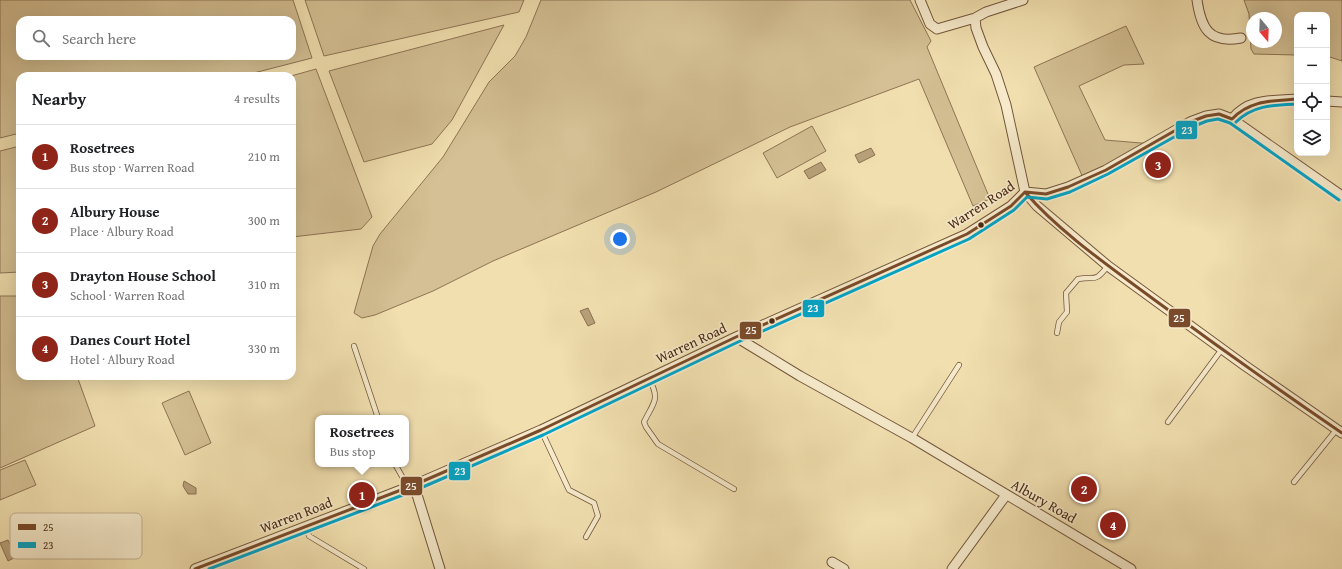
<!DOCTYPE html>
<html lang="en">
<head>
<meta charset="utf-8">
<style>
	:root { --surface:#fff; --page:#f6f6f6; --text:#202124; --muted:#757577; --line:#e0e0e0; --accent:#8f2418 }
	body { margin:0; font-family:"Gentium Book Plus",serif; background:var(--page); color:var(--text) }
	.controls { position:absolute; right:12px; top:12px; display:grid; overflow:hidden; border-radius:8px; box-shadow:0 4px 16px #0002 }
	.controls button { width:36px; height:36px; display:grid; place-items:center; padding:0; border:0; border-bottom:1px solid var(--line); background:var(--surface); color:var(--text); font:20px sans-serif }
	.compass { position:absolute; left:1246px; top:12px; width:36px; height:36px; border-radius:50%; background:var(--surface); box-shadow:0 4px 16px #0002; rotate:161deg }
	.you { position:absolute; left:620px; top:239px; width:14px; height:14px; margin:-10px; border:3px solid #fff; border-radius:50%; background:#1a73e8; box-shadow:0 0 0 6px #1a73e833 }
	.badge { display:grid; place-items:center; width:26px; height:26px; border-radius:50%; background:var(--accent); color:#fff; font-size:13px; font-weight:700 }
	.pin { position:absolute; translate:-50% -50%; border:2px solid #fff; box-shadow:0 1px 4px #0006 }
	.popup { position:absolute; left:315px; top:415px; width:94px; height:52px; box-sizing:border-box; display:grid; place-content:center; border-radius:8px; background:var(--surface); filter:drop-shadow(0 1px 3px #0005); font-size:13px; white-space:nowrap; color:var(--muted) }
	.popup b { font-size:15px; color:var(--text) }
	.popup::after { content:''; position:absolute; left:50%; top:100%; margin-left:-8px; border:8px solid transparent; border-top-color:var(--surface) }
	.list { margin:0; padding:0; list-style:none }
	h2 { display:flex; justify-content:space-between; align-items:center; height:52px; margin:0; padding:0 16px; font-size:17px }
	h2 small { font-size:13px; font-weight:400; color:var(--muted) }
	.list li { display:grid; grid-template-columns:26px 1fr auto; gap:12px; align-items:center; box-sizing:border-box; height:64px; padding:0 16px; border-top:1px solid var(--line) }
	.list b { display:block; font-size:15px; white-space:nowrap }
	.list p { margin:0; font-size:13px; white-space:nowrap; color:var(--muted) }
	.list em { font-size:13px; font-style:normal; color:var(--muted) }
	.icon { flex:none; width:22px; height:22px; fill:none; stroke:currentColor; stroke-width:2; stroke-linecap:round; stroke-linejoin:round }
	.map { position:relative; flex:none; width:1342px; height:569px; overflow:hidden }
	.search { position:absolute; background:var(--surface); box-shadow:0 4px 16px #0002; left:16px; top:16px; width:280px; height:44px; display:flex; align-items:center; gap:10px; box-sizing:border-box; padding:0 14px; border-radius:12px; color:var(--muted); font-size:15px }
	.panel { position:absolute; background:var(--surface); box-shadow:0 4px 16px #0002; left:16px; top:72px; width:280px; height:308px; border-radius:12px }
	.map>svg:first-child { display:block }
	.green { fill:#d4c094; stroke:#8e7454; fill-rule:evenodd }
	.water { fill:#b8a17a; stroke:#8b7151 }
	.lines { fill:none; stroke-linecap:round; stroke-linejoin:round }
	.lane-casing { stroke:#72563a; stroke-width:6 }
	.street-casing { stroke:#72563a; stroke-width:11 }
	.lane { stroke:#f6eacb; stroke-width:4.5 }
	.street { stroke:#f6eacb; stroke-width:9 }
	.bus-1-casing { stroke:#f6eacb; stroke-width:6 }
	.bus-2-casing { stroke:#f6eacb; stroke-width:6 }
	.bus-1 { stroke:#7a4b2a; stroke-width:3 }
	.bus-2 { stroke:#04a3c5; stroke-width:3 }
	.bus-dot { fill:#482813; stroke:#f6eacb; stroke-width:1.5 }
	.labels { text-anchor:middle; stroke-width:3; stroke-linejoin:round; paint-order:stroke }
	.street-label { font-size:14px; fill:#482813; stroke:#f6eacb }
	.key { fill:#f6eacb; stroke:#c2b094; stroke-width:1 }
	.key-label { font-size:11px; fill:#482813 }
	.line-badge { stroke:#f6eacb; stroke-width:1.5 }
	.badge-label { font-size:11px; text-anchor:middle; font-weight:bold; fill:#fff }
</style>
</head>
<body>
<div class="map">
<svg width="1342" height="569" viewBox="0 0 1342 569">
	<rect width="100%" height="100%" fill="#f1dfaf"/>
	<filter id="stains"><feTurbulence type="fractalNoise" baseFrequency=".005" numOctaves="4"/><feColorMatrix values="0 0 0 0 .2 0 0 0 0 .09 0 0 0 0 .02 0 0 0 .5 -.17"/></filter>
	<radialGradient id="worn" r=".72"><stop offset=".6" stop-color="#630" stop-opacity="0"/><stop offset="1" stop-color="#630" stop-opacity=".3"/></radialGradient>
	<!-- green -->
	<path class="green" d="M0 0H293L312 58 242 76H20V133L0 138ZM20 20H292V56H20Z
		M305 0H524L519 12 324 56Z
		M541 0H910L931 41 927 47 990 199 973 206 919 79 790 127 656 192 493 261 433 291 375 315 362 318 354 313 373 246 380 234 443 157 489 82 515 56 526 37Z
		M1244 0H1342V61L1327 56V15H1297V55L1254 54 1251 49 1249 14ZM1252 18H1276V42H1252Z
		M504 25 452 120 432 144 364 162 329 71Z
		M1126 26 1144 64 1124 65 1079 86 1105 140 1153 144 1084 180 1034 67Z
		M316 69 372 217 361 229 292 237 291 76Z
		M812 126 826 151 777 178 763 153Z
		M20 146V272L0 273V151Z
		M0 296H20V376H77L95 426 0 468Z
		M189 391 211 443 185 455 162 403Z
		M25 460 36 485 0 500V470Z"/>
	<!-- water -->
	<path class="water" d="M871 148 875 155 859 163 855 155Z
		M821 162 826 170 809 179 804 171Z
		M588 308 595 323 588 326 580 311Z
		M184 481 196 488V494H188L183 486Z
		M8 540 16 557 8 561 0 543Z"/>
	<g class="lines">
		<!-- lane casing -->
		<g class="lane-casing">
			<path id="lane" d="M1057 333 1059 322 1067 312 1066 293 1078 279C1097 276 1094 283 1108 266
				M354 346 378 418
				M649 379C661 400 653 403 644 422L646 427 658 444 734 489
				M1168 422 1222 349
				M541 430 569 490 594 503 598 516 586 537
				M912 438 959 365
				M395 464 408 487
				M1294 482 1337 429
				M306 526 309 536 364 569"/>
		</g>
		<!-- street casing -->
		<g class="street-casing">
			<path id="street" d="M920 0 930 24 937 29 975 18 986 12 1023 0
				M1197 0C1201 28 1209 44 1241 38
				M975 18 976 28 983 47 996 74 1006 105 1025 192 1037 206 1108 266 1244 365 1342 433
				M1327 101 1342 102
				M1232 119C1249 98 1272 101 1297 99
				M736 337 800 376 912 438 1131 569
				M414 485 440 569
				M832 562 844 569
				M195 569 414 485 541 430 736 337 967 234 1011 206 1025 192 1046 194 1068 187 1106 170 1190 122 1206 116 1219 114 1232 119 1342 196
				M952 569 1006 495"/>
		</g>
		<!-- lane -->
		<use href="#lane" class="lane"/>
		<!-- street -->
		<use href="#street" class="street"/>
		<!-- bus-1 casing -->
		<g class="bus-1-casing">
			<path id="bus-1" d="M1025 192C1059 232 1113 269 1156 301 1217 346 1279 390 1342 433
				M195 569 414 485 541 430 736 337 967 234 1011 206 1025 192 1046 194 1068 187 1106 170 1190 122 1206 116 1219 114 1232 119C1250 100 1272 101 1297 99"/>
		</g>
		<!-- bus-2 casing -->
		<g class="bus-2-casing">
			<path id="bus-2" d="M1236 122C1253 105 1274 105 1297 104
				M209 569 416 490 543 435 738 342 969 239 1014 210 1027 197 1047 199 1070 192 1108 174 1192 127 1207 121 1218 119 1230 123 1339 200"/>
		</g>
		<!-- bus-1 -->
		<use href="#bus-1" class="bus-1"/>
		<!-- bus-2 -->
		<use href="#bus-2" class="bus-2"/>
	</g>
	<!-- markers -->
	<g class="bus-dot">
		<circle cx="981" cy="225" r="3.5"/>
		<circle cx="772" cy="321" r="3.5"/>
	</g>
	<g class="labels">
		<!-- street labels -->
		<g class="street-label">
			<text transform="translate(981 205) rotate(-33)" y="5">Warren Road</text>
			<text transform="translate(691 343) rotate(-25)" y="5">Warren Road</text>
			<text transform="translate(1044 501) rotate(30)" y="5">Albury Road</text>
			<text transform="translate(296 515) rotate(-21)" y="5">Warren Road</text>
		</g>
	</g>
	<!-- legend -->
	<rect x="10" y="513" width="132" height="46" rx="6" class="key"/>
	<rect x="18" y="524" width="18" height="6" fill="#7a4b2a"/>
	<rect x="18" y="542" width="18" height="6" fill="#04a3c5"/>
	<g class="key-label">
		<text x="43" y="531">25</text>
		<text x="43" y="549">23</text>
	</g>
	<g class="line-badge">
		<rect x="1175" y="120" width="23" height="20" rx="4" fill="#04a3c5"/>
		<rect x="802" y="299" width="23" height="19" rx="4" fill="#04a3c5"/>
		<rect x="1168" y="308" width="23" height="20" rx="4" fill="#7a4b2a"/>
		<rect x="739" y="321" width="23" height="19" rx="4" fill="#7a4b2a"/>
		<rect x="448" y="461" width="23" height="20" rx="4" fill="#04a3c5"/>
		<rect x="400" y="476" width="23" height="20" rx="4" fill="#7a4b2a"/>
	</g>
	<g class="badge-label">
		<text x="1187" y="134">23</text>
		<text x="813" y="312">23</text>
		<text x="1179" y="322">25</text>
		<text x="751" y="334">25</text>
		<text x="460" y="475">23</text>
		<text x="411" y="490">25</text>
	</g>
	<rect width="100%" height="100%" filter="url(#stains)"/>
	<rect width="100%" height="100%" fill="url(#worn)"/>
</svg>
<div class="controls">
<button>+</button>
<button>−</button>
<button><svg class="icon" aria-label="locate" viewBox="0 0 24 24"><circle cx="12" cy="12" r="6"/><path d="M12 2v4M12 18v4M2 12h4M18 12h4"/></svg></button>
<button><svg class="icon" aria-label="layers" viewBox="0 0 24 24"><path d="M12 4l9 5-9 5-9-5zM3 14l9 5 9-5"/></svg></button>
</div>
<svg class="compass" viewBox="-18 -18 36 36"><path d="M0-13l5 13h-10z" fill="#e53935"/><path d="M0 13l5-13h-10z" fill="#757577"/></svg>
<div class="you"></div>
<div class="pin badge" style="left:362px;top:495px">1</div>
<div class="popup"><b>Rosetrees</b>Bus stop</div>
<div class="pin badge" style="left:1084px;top:489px">2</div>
<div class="pin badge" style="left:1158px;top:165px">3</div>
<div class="pin badge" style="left:1113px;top:525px">4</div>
<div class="search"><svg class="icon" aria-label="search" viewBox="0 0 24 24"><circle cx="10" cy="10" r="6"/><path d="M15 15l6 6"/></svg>Search here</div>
<section class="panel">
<h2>Nearby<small>4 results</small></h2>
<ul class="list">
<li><span class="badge">1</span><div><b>Rosetrees</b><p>Bus stop · Warren Road</p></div><em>210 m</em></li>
<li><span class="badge">2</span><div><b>Albury House</b><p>Place · Albury Road</p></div><em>300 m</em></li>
<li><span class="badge">3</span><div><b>Drayton House School</b><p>School · Warren Road</p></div><em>310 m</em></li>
<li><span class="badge">4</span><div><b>Danes Court Hotel</b><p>Hotel · Albury Road</p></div><em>330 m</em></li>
</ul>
</section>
</div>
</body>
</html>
